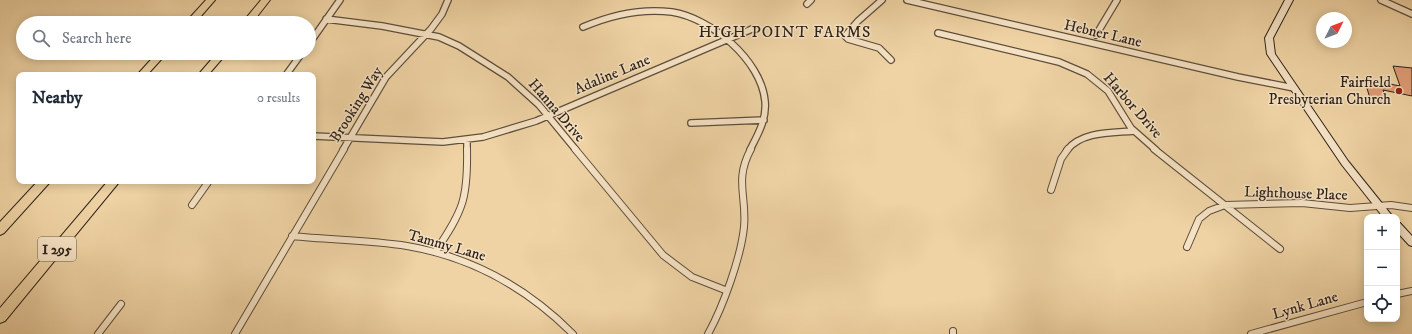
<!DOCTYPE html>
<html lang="en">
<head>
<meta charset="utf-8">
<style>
	:root { --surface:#fff; --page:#f2f2f3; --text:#1f2937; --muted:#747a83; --line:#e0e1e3 }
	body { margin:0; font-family:"IM FELL DW Pica",serif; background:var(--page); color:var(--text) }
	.controls { position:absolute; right:12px; bottom:12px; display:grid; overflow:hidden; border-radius:8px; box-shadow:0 2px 10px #0003 }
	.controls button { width:36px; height:36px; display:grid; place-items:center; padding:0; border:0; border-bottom:1px solid var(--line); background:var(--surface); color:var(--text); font:20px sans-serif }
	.compass { position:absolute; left:1316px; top:12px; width:36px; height:36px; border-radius:50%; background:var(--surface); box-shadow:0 2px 10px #0003; rotate:48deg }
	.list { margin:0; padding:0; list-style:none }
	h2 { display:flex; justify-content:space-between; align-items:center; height:52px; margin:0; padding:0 16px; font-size:17px }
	h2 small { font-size:13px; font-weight:400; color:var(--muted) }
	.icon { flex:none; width:22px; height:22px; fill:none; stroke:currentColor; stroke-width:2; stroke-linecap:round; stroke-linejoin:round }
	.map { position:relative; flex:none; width:1412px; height:334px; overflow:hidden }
	.search { position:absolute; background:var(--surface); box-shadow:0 2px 10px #0003; left:16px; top:16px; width:300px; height:44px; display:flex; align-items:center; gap:10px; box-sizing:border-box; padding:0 14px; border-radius:22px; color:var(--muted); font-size:15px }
	.panel { position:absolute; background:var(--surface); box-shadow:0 2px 10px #0003; left:16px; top:72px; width:300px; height:112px; border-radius:8px }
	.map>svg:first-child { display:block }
	.building { fill:#df9c74; stroke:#2d2119 }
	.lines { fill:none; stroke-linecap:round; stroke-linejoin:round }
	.street-far1-casing { stroke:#5e4e3c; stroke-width:8 }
	.street-casing { stroke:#5e4e3c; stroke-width:8 }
	.secondary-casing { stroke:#2d2119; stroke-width:2 }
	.highway-casing { stroke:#2d2119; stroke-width:2 }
	.street-far1 { stroke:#f5e2c4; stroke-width:5.5 }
	.street { stroke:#f5e2c4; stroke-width:6 }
	.secondary { fill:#f5e2c4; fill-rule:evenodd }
	.highway { fill:#efd3a4; fill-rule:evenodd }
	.poi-dot { fill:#8f2418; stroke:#f5e2c4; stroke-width:1.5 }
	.labels { text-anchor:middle; stroke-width:3; stroke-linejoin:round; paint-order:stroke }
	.shield { fill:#f5e2c4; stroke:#695b4c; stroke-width:1 }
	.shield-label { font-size:14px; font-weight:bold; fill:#2d2119 }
	.street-label { font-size:15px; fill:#2d2119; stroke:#f5e2c4 }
	.poi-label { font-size:15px; fill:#2d2119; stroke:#f5e2c4; text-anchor:end }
	.neighbourhood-label { font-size:16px; letter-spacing:1px; fill:#2d2119; stroke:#f5e2c4 }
</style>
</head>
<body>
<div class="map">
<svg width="1412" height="334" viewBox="0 0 1412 334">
	<rect width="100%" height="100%" fill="#efd3a4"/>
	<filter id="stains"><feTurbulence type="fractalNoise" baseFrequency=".005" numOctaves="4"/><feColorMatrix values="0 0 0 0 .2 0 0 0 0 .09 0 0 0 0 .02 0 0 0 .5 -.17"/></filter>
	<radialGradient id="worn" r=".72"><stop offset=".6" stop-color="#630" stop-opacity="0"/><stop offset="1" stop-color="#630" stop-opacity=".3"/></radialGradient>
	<!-- building -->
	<path class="building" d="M1393 66 1412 68V96L1383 90 1387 101 1382 100 1383 104 1374 102 1373 98H1370L1364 79 1400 86Z"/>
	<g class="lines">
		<!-- street-far1 casing -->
		<g class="street-far1-casing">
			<path id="street-far1" d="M882 0 858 21 845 36 848 39 879 48 891 60
				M907 0 1238 77 1294 88
				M1381 0 1412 14
				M807 4 811 0
				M326 19 382 26 439 37 459 46 508 77 539 105 576 150
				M583 27C611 15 641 8 672 12 711 18 761 60 765 101 767 119 758 134 750 150
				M938 33 1059 62 1087 74 1108 91 1131 128 1156 150
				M1096 35 1117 0
				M309 44 340 0
				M286 75 302 53
				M691 123 764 120
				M313 136 443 142 483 137 536 121 752 29
				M467 140V150
				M343 150 386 77 431 29 442 14 448 0
				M1067 150C1082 131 1113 133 1134 131"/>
		</g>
		<!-- street casing -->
		<g class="street-casing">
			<path id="street" d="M575 149 663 255 692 277 725 290
				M1154 149 1280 249
				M1051 190 1061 159 1068 149
				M192 205 209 181
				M292 236C330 240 369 240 407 246 472 257 527 288 573 334
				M1187 247 1199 219 1209 211 1225 205 1302 203 1350 208 1391 205 1412 208
				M435 252C463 211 468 199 467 149
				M1397 294 1412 291
				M953 331V334
				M98 334 121 304
				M235 334 344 149
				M708 334C723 307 741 257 744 227 747 196 734 180 751 149
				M1251 334 1367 302"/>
		</g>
		<!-- secondary casing -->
		<g class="secondary-casing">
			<path id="secondary" d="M1285 0H1293L1273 38 1275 54 1348 161 1393 217H1383L1342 165 1267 54 1265 38Z
				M1397 222 1400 223 1412 236V246L1409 245 1397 232Z"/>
		</g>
		<!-- highway casing -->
		<g class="highway-casing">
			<path id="highway" d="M206 0H215L195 23H185Z
				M261 0H270L252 23H242Z
				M157 53H167L147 75H137Z
				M217 53H227L208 75H198Z
				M38 181H51L4 233 0 235V222Z
				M108 181H120L5 321 0 323V308Z"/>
		</g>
		<!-- street-far1 -->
		<use href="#street-far1" class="street-far1"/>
		<!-- street -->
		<use href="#street" class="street"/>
		<!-- secondary -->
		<use href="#secondary" class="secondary"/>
		<!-- highway -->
		<use href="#highway" class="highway"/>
	</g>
	<!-- markers -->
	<circle class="poi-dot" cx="1399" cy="91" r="4"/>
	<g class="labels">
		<!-- shield labels -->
		<rect class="shield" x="38" y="237" width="38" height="24" rx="3"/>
		<g class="shield-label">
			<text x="57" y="254">I 295</text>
		</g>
		<!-- street labels -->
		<g class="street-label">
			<text transform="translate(1103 33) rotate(13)" y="5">Hebner Lane</text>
			<text transform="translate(612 74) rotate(-23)" y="5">Adaline Lane</text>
			<text transform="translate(356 104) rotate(-58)" y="5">Brooking Way</text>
			<text transform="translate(1133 105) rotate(49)" y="5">Harbor Drive</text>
			<text transform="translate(557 110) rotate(49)" y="5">Hanna Drive</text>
			<text transform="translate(1296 193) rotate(2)" y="5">Lighthouse Place</text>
			<text transform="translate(447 245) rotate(16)" y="5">Tammy Lane</text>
			<text transform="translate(1305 305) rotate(-16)" y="5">Lynk Lane</text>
		</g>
		<!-- poi labels -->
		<g class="poi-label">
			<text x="1391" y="87">Fairfield<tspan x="1391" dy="17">Presbyterian Church</tspan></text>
		</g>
		<!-- neighbourhood labels -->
		<g class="neighbourhood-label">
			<text x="785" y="37">HIGH POINT FARMS</text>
		</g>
	</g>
	<rect width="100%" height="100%" filter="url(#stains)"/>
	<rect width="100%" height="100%" fill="url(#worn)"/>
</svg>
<div class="controls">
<button>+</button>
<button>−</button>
<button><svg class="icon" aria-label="locate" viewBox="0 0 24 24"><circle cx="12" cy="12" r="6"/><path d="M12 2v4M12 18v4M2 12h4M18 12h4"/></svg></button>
</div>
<svg class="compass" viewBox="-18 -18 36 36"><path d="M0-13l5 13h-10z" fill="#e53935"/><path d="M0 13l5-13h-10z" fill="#747a83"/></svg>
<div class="search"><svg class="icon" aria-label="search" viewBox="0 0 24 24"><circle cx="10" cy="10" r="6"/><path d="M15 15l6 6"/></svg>Search here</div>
<section class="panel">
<h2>Nearby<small>0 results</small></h2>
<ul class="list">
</ul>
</section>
</div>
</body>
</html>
